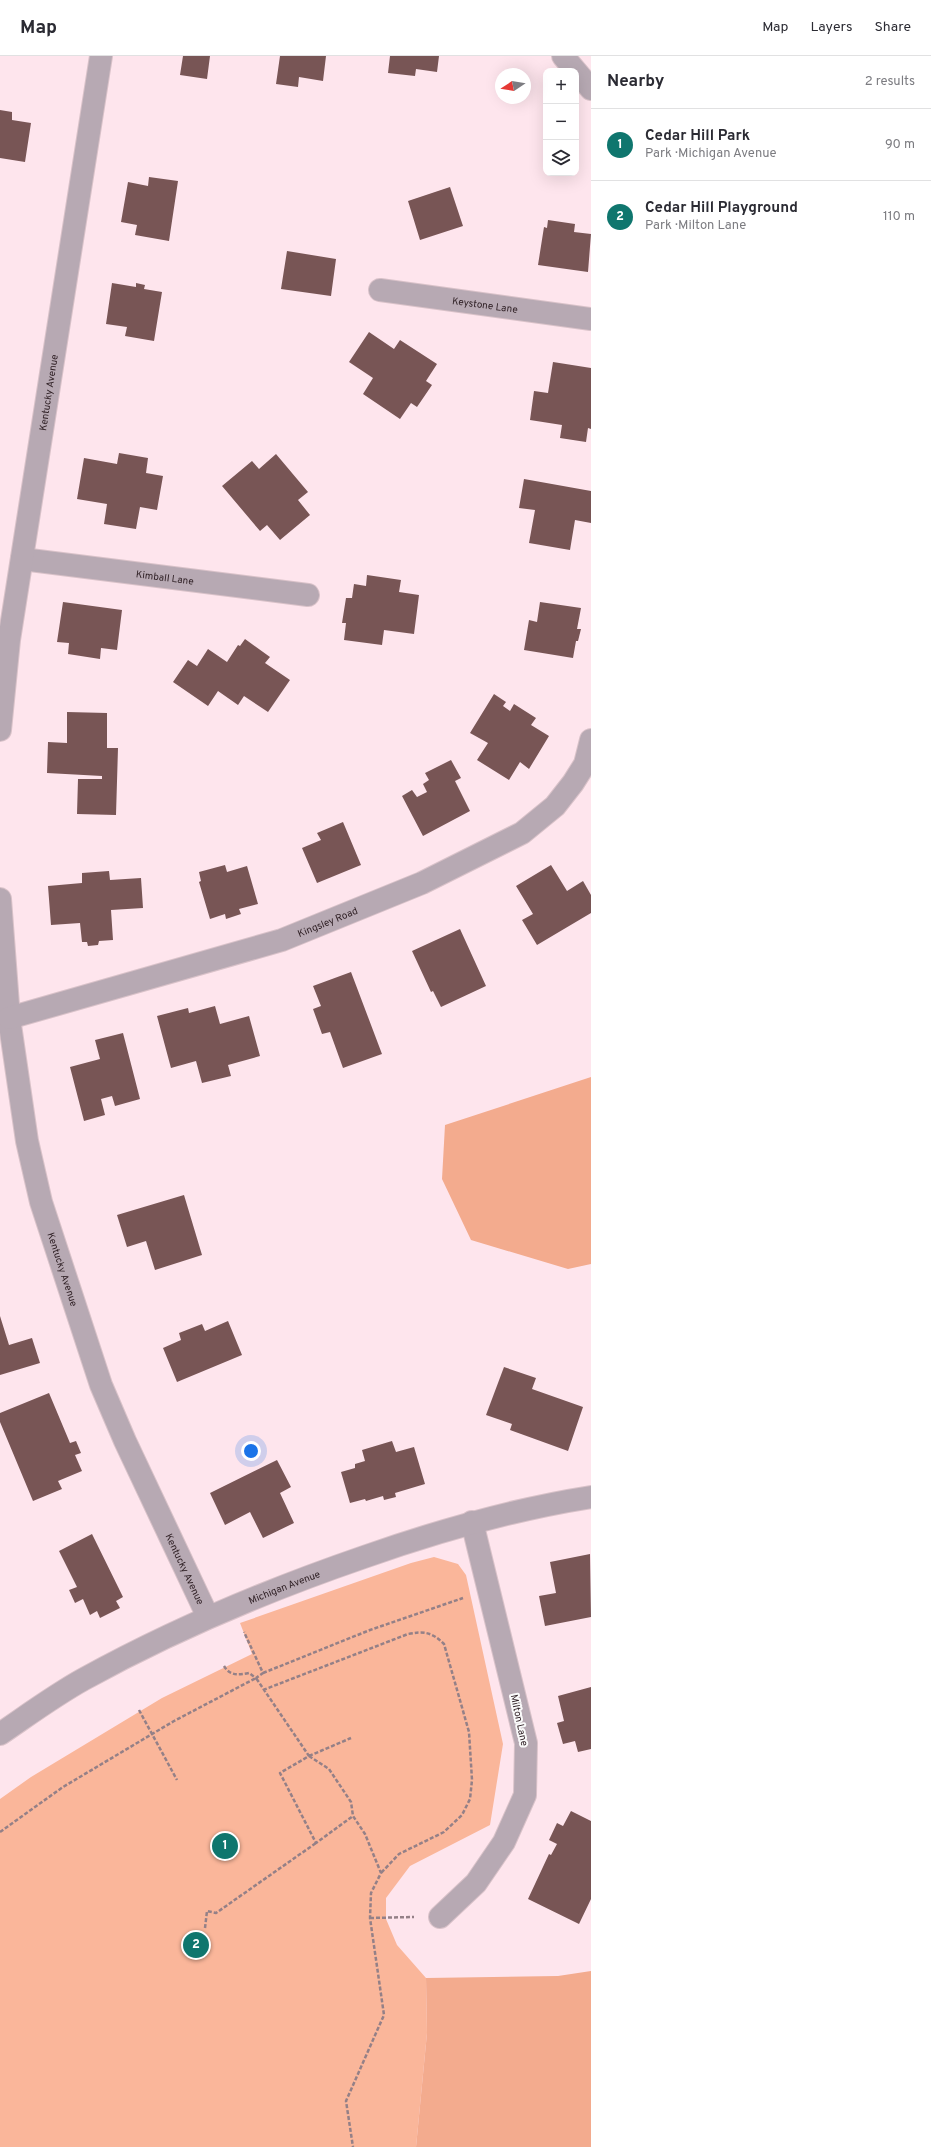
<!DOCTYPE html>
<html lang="en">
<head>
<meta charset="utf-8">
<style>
	:root { --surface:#fff; --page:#f7f7f7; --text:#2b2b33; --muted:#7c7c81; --line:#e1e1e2; --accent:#0f766e }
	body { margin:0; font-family:Overpass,sans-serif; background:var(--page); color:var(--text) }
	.controls { position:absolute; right:12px; top:12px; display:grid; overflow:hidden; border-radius:8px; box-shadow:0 4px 16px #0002 }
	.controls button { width:36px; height:36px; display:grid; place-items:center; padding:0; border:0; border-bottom:1px solid var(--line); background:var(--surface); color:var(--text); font:20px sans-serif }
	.compass { position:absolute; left:495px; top:12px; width:36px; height:36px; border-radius:50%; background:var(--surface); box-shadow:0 4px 16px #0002; rotate:258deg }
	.you { position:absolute; left:251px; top:1395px; width:14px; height:14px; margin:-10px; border:3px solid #fff; border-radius:50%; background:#1a73e8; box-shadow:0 0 0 6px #1a73e833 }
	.badge { display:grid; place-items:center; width:26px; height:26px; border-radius:50%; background:var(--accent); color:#fff; font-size:13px; font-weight:700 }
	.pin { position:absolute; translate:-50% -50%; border:2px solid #fff; box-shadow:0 1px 4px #0006 }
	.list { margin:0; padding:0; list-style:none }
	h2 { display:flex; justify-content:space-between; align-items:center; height:52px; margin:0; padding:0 16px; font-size:17px }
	h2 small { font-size:13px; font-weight:400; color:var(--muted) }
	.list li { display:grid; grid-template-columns:26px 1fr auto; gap:12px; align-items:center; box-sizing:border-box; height:72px; padding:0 16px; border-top:1px solid var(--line) }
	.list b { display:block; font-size:15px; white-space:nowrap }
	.list p { margin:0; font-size:13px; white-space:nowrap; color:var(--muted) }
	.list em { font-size:13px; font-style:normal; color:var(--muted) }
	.icon { flex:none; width:22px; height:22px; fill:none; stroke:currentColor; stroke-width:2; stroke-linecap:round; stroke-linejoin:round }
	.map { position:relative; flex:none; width:591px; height:2091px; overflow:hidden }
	header { display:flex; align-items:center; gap:24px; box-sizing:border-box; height:56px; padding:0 20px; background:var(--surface); border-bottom:1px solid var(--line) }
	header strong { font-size:19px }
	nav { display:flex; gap:22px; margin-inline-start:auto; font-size:14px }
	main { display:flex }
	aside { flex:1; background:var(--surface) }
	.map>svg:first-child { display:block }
	.green { fill:#fab69a }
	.forest { fill:#f3ab8e }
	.building { fill:#785555 }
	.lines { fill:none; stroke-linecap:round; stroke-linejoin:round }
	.minor-casing { stroke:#d9c2c9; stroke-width:24 }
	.tertiary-casing { stroke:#d9c2c9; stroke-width:24 }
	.path { stroke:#948087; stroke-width:2.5; stroke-dasharray:4 2; stroke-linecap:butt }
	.minor { stroke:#b7a9b3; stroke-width:22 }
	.tertiary { stroke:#b7a9b3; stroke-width:22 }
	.labels { text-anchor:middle; stroke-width:4; stroke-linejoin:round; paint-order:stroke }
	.street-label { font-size:10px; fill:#302126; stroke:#fafafa }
</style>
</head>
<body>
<header>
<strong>Map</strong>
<nav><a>Map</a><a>Layers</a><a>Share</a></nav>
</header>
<main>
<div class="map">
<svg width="591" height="2091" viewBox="0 0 591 2091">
	<rect width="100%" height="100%" fill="#fee5ed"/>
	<!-- green -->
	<path class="green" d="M434 1501 458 1508 466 1519 503 1688 490 1769 410 1810 386 1842V1863L397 1889 426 1922 427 1977 416 2091H0V1743L31 1721 162 1642 252 1598 240 1567 411 1507Z"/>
	<!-- forest -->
	<path class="forest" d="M591 1021V1208L568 1213 471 1184 442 1123 445 1069Z
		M591 1915V2091H416L427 1977 426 1922 558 1920Z"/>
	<!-- building -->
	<path class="building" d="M183 0H210L207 23 180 19Z
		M280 0H326L323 25 299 21 298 31 276 28Z
		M390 0H439L437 16 416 13 415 20 388 17Z
		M0 54 12 56V64L31 67 25 106 0 102Z
		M149 121 178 125 169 185 135 179 137 169 121 166 128 126 148 130Z
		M450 131 463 170 420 184 408 145Z
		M548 164 575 168 574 176 591 178 588 216 538 209 544 171 547 172Z
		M287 195 336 203 331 240 281 233Z
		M112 227 136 231V227L145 229 144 233 162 236 154 285 125 280 127 271 106 268Z
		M369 276 394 293 400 284 437 308 426 325 432 329 417 351 411 347 400 363 363 338 373 322 349 306Z
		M553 306 591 312V373L588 372 586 386 560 382 562 369 530 364 534 335 548 337Z
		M119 397 148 402 146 417 163 420 157 454 140 451 136 473 104 468 107 448 77 443 84 402 117 408Z
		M276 398 308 436 298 444 310 459 280 484 267 469 260 475 222 430 252 405 259 413Z
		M524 423 591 435V467L575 464 570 494 529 487 535 454 519 452Z
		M367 519 401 524 399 536 419 539 414 578 384 574 382 589 344 584 346 567H342L346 542H352L354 528 366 530Z
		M63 546 122 554 117 594 101 592 100 603 68 598 69 587 57 586Z
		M540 546 581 552 577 573H581L578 585H576L573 602 524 594 529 564 537 566Z
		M245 583 270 601 265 607 290 624 268 656 244 640 238 649 218 635 208 650 173 626 188 604 197 610 208 593 227 606 238 589 240 590Z
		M494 638 506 646 503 650 510 655 514 648 536 662 531 669 549 680 529 713 520 706 509 724 477 704 488 687 470 677Z
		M67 656 107 657V692H118L116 759 77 758 78 723H102V720L47 717 48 686 67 687Z
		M451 704 461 722 455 725 470 755 423 780 402 740 412 734 417 741 427 736 423 728 429 724 425 717Z
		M343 766 361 809 317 827 302 792 321 784 317 777Z
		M225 809 227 816 247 810 258 848 239 853 241 858 226 863 225 858 210 863 199 826 201 825 199 816Z
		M551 809 567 835 583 825 591 839V857L537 889 522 864 533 858 516 830Z
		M109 815 110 824 141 822 143 852 111 854 113 884 99 885 98 889 88 890 87 886H82L80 867 51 869 48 830 82 827V817Z
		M460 873 486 930 441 951 433 935 431 936 412 895Z
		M351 916 382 998 343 1012 330 976 322 978 313 953 321 950 313 930Z
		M215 950 220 968 249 960 260 1000 228 1009 231 1020 202 1027 196 1005 171 1012 157 960 188 952 189 957Z
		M123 977 140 1043 115 1050 112 1040 101 1043 105 1059 84 1065 70 1011 100 1003 95 984Z
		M184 1139 202 1199 155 1214 146 1185 127 1191 117 1159Z
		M0 1260 9 1289 32 1282 40 1307 0 1319Z
		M228 1265 242 1299 177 1326 163 1292 181 1284 179 1277 202 1268 205 1275Z
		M504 1311 536 1322 532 1333 583 1351 568 1395 510 1374 512 1368 486 1359Z
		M49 1337 70 1387 76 1385 81 1397 75 1399 82 1415 58 1425 62 1433 33 1445 0 1366V1357Z
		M392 1385 396 1396 414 1391 425 1428 395 1437 396 1441 384 1444 383 1440 366 1445 365 1443 350 1447 341 1416 355 1412V1408L365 1405 362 1394Z
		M277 1404 291 1431 280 1437 294 1467 263 1482 250 1456 225 1469 210 1437Z
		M92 1478 123 1541 116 1545 120 1552 100 1562 97 1555 90 1559 83 1543 75 1547 69 1534 77 1531 59 1495Z
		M590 1498 591 1561 545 1570 539 1540 556 1537 550 1506Z
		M591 1631V1693L578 1696 575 1685 563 1688 557 1667 564 1665 558 1640Z
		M571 1755 591 1765V1843L579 1868 528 1843 549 1798 551 1799 557 1788 549 1784 557 1767 563 1770Z"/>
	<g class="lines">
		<!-- minor casing -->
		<g class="minor-casing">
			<g id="minor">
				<path d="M563 0 591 33"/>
				<path id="s1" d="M380 234 591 263"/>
				<path id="s2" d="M22 503 308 539"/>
				<path id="s3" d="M0 674 9 584 101 0"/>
				<path id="s4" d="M0 843 9 962 27 1085 41 1146 101 1329 125 1385 208 1561"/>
				<path id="s5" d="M9 962 282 884 422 827 522 777 555 750 573 727 585 708 591 684"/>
				<path d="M440 1861 476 1827 504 1786 525 1739 526 1687 472 1466"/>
			</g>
		</g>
		<!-- tertiary casing -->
		<g class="tertiary-casing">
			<g id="tertiary">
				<path id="s6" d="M0 1678C28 1659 55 1639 84 1623 173 1574 268 1534 364 1501 438 1475 514 1453 591 1441"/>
			</g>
		</g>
		<!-- path -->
		<path class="path" d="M224 1610C230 1620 238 1619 249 1617L256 1622 263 1617 244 1576
			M263 1617 370 1574 463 1542
			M263 1634 408 1578C424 1575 432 1576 444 1588L469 1676 472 1724 470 1743 462 1759 444 1776 399 1798 381 1817
			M139 1654 177 1724
			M309 1700 329 1713 351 1746 353 1760
			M309 1700 351 1682
			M0 1776 63 1731 174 1665 256 1622 309 1700 280 1717 316 1787 353 1760 365 1778 381 1817 371 1837 370 1862 384 1959 346 2045 353 2091
			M370 1862 414 1861
			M205 1872 207 1855 216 1857 316 1787"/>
		<!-- minor -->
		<use href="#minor" class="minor"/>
		<!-- tertiary -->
		<use href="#tertiary" class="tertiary"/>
	</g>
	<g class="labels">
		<!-- street labels -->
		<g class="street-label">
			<text dy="4" stroke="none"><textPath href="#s1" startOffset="106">Keystone Lane</textPath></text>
			<text dy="4" stroke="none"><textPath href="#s3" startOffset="341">Kentucky Avenue</textPath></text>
			<text dy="4" stroke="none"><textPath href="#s2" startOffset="144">Kimball Lane</textPath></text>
			<text dy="4" stroke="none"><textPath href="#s5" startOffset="333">Kingsley Road</textPath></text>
			<text dy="4" stroke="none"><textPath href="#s4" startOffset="377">Kentucky Avenue</textPath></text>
			<text dy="4" stroke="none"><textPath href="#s4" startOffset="701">Kentucky Avenue</textPath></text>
			<text dy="4" stroke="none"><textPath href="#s6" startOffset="321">Michigan Avenue</textPath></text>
			<text transform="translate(520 1664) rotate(78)" y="4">Milton Lane</text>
		</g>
	</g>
</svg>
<div class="controls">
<button>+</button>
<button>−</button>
<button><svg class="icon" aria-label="layers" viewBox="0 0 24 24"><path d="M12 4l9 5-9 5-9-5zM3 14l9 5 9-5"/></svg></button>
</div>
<svg class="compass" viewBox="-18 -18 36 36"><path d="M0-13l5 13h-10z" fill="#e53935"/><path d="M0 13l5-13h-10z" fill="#7c7c81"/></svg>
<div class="you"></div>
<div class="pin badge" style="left:225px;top:1790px">1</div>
<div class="pin badge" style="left:196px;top:1889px">2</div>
</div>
<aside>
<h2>Nearby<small>2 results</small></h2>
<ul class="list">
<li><span class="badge">1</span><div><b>Cedar Hill Park</b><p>Park · Michigan Avenue</p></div><em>90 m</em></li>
<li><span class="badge">2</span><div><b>Cedar Hill Playground</b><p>Park · Milton Lane</p></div><em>110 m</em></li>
</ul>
</aside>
</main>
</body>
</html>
